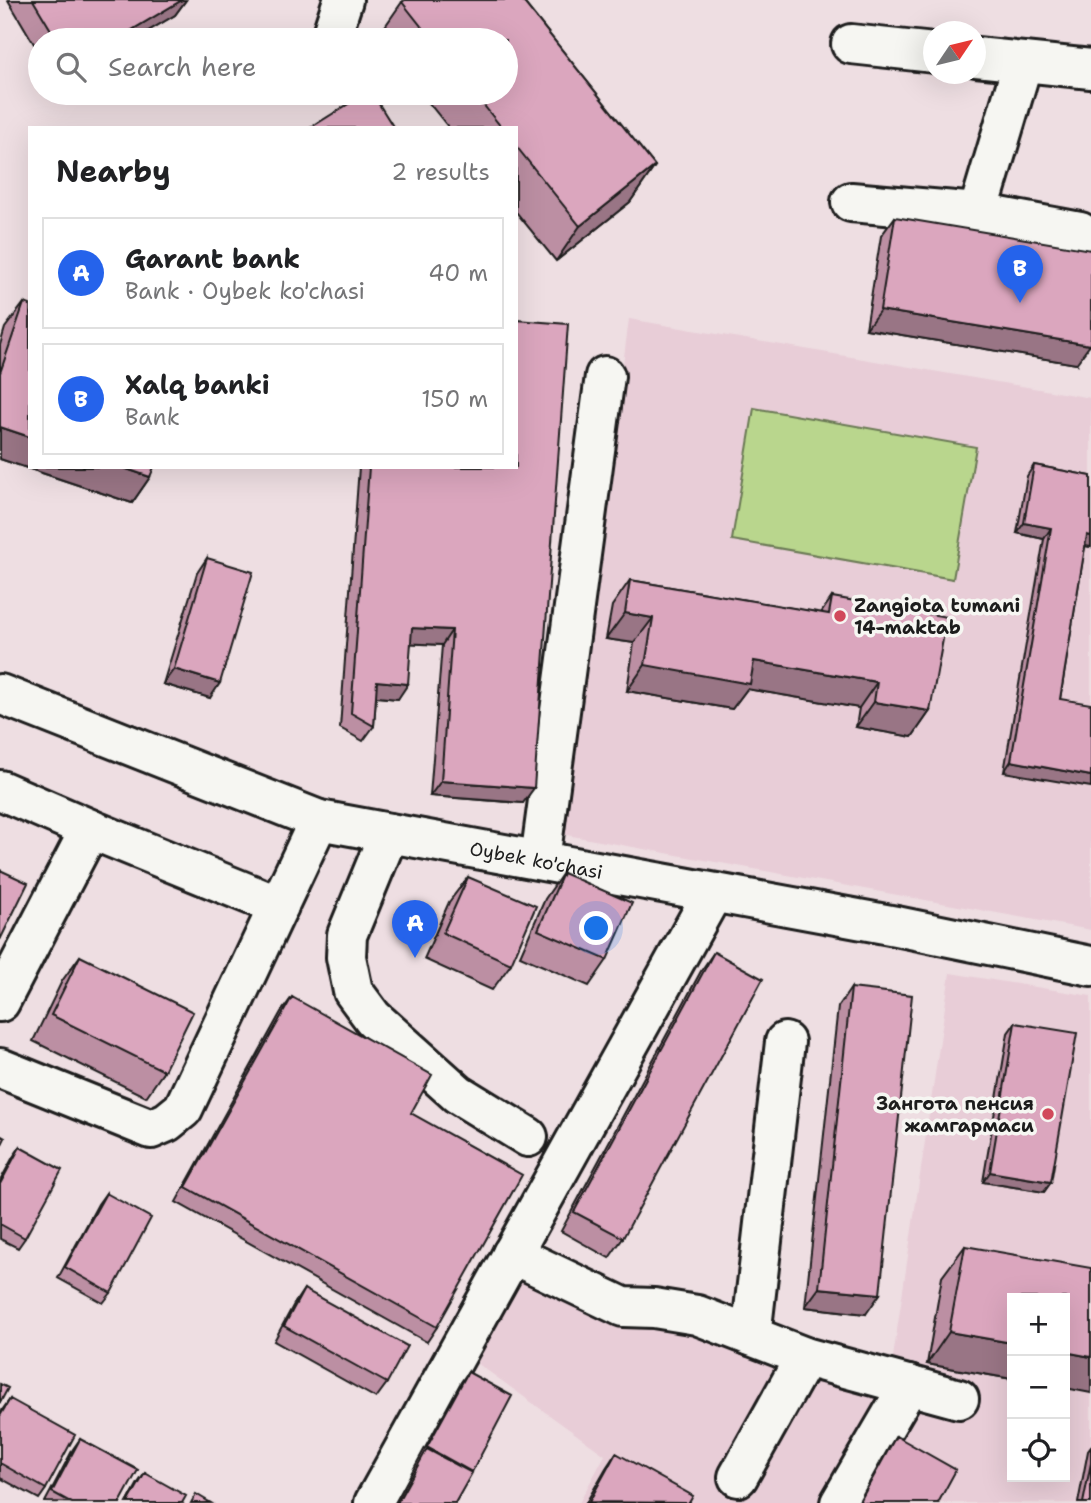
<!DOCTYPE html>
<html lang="en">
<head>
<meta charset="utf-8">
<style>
	:root { --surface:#fff; --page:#f6f6f6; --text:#202124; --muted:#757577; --line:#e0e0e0; --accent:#2563eb }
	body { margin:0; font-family:"Shantell Sans",sans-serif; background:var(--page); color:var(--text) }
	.controls { position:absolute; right:21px; bottom:21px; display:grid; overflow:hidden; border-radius:0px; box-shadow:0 7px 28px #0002 }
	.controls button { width:63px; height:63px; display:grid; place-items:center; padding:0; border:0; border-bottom:2px solid var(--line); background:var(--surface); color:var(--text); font:35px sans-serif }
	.compass { position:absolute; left:923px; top:21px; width:63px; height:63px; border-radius:50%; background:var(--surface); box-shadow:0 7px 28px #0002; rotate:55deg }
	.you { position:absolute; left:597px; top:929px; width:24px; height:24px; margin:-18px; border:5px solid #fff; border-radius:50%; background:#1a73e8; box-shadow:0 0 0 10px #1a73e833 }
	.badge { display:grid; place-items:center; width:46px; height:46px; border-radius:50%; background:var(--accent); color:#fff; font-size:23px; font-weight:700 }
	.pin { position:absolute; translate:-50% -58px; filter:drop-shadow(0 2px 4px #0008) }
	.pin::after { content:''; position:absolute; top:37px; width:24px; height:21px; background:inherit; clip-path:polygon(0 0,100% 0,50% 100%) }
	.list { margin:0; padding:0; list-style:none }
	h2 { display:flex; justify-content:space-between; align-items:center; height:91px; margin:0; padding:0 28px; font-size:30px }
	h2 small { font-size:23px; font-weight:400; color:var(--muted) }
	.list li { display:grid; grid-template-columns:46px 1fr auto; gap:21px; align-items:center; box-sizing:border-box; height:112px; margin:0 14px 14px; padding:0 14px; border:2px solid var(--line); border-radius:0px }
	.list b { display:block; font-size:26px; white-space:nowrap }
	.list p { margin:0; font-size:23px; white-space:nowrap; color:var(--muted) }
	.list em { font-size:23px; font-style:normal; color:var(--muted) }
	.icon { flex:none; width:38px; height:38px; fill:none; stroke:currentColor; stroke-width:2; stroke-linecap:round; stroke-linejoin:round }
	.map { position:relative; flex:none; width:1091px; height:1503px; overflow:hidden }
	.search { position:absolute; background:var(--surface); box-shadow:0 7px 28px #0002; left:28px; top:28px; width:490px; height:77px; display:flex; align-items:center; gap:18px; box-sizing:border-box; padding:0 24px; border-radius:38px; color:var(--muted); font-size:26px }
	.panel { position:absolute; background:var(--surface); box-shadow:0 7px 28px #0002; left:28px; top:126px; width:490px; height:343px; border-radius:0px }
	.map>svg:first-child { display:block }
	.built { fill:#e8cdd7; fill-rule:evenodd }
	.green { fill:#b9d68d; stroke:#6a7954; stroke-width:2 }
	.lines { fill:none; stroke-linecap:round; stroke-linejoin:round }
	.minor-casing { stroke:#1c1c1c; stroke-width:44 }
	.minor { stroke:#f6f6f2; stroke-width:38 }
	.wall { fill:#bc8fa3; stroke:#1c1c1c; stroke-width:2 }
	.shaded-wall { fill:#997485; stroke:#1c1c1c; stroke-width:2 }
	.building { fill:#dba6be; stroke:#1c1c1c; stroke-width:2 }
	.poi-dot { fill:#d1495b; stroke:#f6f6f2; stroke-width:2.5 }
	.labels { text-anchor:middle; stroke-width:7; stroke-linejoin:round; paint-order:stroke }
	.poi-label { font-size:19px; font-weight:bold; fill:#1c1c1c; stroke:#f6f6f2; text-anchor:start }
	.street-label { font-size:19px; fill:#1c1c1c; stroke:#f6f6f2 }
</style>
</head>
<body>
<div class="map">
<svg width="1091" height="1503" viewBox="0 0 1091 1503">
	<rect width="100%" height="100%" fill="#eedee2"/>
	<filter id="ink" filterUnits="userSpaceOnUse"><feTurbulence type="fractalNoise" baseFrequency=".0143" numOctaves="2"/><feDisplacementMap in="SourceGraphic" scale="14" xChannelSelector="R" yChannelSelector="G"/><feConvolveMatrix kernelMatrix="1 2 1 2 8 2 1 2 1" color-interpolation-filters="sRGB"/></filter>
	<g filter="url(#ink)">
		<!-- built -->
		<path class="built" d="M629 319 1091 398V930L561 834Z
			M950 973 1091 996V1503H579L605 1455 474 1361 531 1258 892 1364ZM1012 1298H1065V1477H1012Z"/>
		<!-- green -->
		<path class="green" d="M754 408 976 447 953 579 732 540Z"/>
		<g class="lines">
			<!-- minor casing -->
			<g class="minor-casing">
				<g id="minor">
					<path d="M330 40 343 0"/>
					<path d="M851 44 934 53"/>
					<path d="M976 57 1091 69"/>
					<path d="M851 202 978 213 1080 232"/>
					<path d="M978 213 1023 62"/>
					<path id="s1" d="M0 694 319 820 896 926 1091 966"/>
					<path d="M0 790 90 829"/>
					<path d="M389 833 347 935 346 957 353 991 373 1018 458 1094 528 1137"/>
					<path d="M540 860 605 376"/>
					<path d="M0 1002 90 829 279 906"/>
					<path d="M0 1068 151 1129 167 1122 183 1109 319 820"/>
					<path d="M512 1254 623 1307 654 1308 697 1315 805 1357 959 1399"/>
					<path d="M751 1336 785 1042"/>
					<path d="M738 1477 805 1357"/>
					<path d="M374 1503 713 893"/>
					<path d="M840 1503 909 1385"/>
				</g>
			</g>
			<!-- minor -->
			<use href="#minor" class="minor"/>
		</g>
		<!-- wall -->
		<path class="wall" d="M8 0H186L175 15 133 40H40V54Z
			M405 0H522L655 166 630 202 556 261 516 212V128H449L421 93H506V40H379L377 38 402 2Z
			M895 217 1076 364 866 329 881 236Z
			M24 303 150 477 132 503 0 459V345L5 328Z
			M1034 465 1091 476V547L1085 546 1060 699 1004 772 1044 539 1017 533 1027 476Z
			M359 467H516L523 803 430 796 442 645 411 643 398 699 376 697 374 726 363 741 340 728Z
			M207 558 210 698 163 684 197 573Z
			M630 580 821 613 832 597 930 711 912 737 856 727 859 708 747 689 732 709 627 691 634 643 606 639 612 606Z
			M563 873 607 960 589 986 520 956 545 899Z
			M468 877 511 964 492 990 424 959 449 902Z
			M714 952 623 1238 609 1258 561 1231 701 971Z
			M80 956 164 1071 146 1097 33 1041 62 981Z
			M851 988 866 1314 805 1307 838 1007Z
			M292 997 411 1113 437 1327 427 1342 176 1202 281 1012Z
			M1015 1023 1051 1182 1044 1192 983 1182 1008 1033Z
			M20 1147 25 1238 18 1248 0 1239V1181L13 1157Z
			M106 1193 111 1293 103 1303 58 1278 98 1204Z
			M965 1246 1012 1298V1379L927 1364 942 1277Z
			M304 1289 387 1383 376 1398 274 1341 294 1304Z
			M468 1372 471 1473 455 1503H395L461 1382Z
			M10 1399 46 1489 39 1499 0 1478V1413Z
			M896 1436 938 1503H858L889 1447Z
			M80 1439 120 1503 45 1502 73 1449Z
			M1091 1447V1503H1078L1088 1451Z
			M616 1453 689 1503H586L606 1468Z
			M145 1473 182 1503H127L138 1483Z"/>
		<!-- shaded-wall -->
		<path class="shaded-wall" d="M182 0H186L175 15 133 40H115Z
			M655 166 630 202 556 261 580 226Z
			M880 310 1090 345 1076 364 866 329Z
			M0 427 30 437V467H121L150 477 132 503 0 459Z
			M1024 523 1051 528 1044 539 1017 533Z
			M1087 535 1091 536V547L1080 545Z
			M625 613 653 618 634 643 606 639Z
			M412 628 452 630 442 645 402 643Z
			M754 661 877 682 859 708 747 689 732 709 627 691 645 665Z
			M174 669 220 683 210 698 163 684Z
			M377 681 408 684 398 699 367 696Z
			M874 702 930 711 912 737 856 727Z
			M1011 761 1091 776V787L1004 772Z
			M441 781 534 788 523 803 430 796Z
			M990 1172 1051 1182 1044 1192 983 1182Z
			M819 1288 880 1294 866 1314 805 1307Z
			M949 1332 1012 1343V1379L927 1364Z
			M1065 1352 1091 1357V1393L1065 1388Z"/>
		<!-- building -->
		<path class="building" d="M33 0H182L115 40H57Z
			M405 0H522L655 166 580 226 516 146V128H502L474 93H506V40H432L402 2Z
			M366 93H372L394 128H310Z
			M895 217 1091 250V337L1090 345 880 310Z
			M24 303 30 305V437L0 427V373Z
			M516 320 568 324 534 788 441 781 452 630 412 628 408 684 377 681 374 726 351 713 369 467H516Z
			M1034 465 1091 476V536L1087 535 1060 699 1091 704V776L1011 761 1051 528 1024 523Z
			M121 467H154L150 477Z
			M207 558 253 572 220 683 174 669Z
			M630 580 829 614 832 597 947 617 930 711 874 702 877 682 754 661 750 684 645 665 653 618 625 613Z
			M0 870 28 883 0 940Z
			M563 873 632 903 607 960 538 930Z
			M468 877 536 906 511 964 443 933Z
			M714 952 763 979 623 1238 574 1212Z
			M80 956 193 1012 164 1071 51 1015Z
			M851 988 912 995 880 1294 819 1288Z
			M292 997 432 1075 411 1113 522 1175 437 1327 186 1187Z
			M1015 1023 1077 1033 1051 1182 990 1172Z
			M0 1135 5 1138 0 1148Z
			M20 1147 62 1170 25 1238 0 1224V1184Z
			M106 1193 151 1218 111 1293 65 1267Z
			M965 1246 1091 1268V1357L1065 1352V1298H1012V1343L949 1332Z
			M304 1289 407 1346 387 1383 284 1326Z
			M468 1372 512 1396 472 1472 427 1447Z
			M0 1384 8 1388 0 1403Z
			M10 1399 75 1435 46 1489 0 1463V1416Z
			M896 1436 956 1470 938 1503H859Z
			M80 1439 138 1470 120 1503H72L52 1492Z
			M427 1449 472 1473 455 1503H397Z
			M616 1453 693 1496 689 1503 589 1502Z
			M1091 1463V1503H1083Z
			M145 1473 186 1496 182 1503H128Z
			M196 1494 211 1503H191Z"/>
	</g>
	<!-- markers -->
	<g class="poi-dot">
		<circle cx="840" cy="616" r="7"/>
		<circle cx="1048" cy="1114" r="7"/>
	</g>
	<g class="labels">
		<!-- poi labels -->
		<g class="poi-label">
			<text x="854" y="612">Zangiota tumani<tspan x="854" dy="22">14-maktab</tspan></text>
			<text x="1034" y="1110" text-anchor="end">Зангота пенсия<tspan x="1034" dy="22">жамгармаси</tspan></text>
		</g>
		<!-- street labels -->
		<g class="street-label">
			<text dy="7" stroke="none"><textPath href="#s1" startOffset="564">Oybek ko'chasi</textPath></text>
		</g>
	</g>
</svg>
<div class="controls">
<button>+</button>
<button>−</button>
<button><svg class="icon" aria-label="locate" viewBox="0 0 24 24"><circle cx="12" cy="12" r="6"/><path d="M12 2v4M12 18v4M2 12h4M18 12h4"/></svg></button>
</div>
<svg class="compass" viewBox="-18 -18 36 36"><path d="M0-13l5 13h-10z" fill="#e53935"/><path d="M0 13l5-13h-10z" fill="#757577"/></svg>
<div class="you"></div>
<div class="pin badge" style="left:415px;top:958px">A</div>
<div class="pin badge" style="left:1020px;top:303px">B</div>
<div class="search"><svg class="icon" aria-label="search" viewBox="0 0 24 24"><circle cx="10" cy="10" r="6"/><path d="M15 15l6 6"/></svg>Search here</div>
<section class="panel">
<h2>Nearby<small>2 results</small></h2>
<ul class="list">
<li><span class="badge">A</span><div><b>Garant bank</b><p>Bank · Oybek ko'chasi</p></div><em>40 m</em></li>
<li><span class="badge">B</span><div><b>Xalq banki</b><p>Bank</p></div><em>150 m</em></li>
</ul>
</section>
</div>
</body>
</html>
